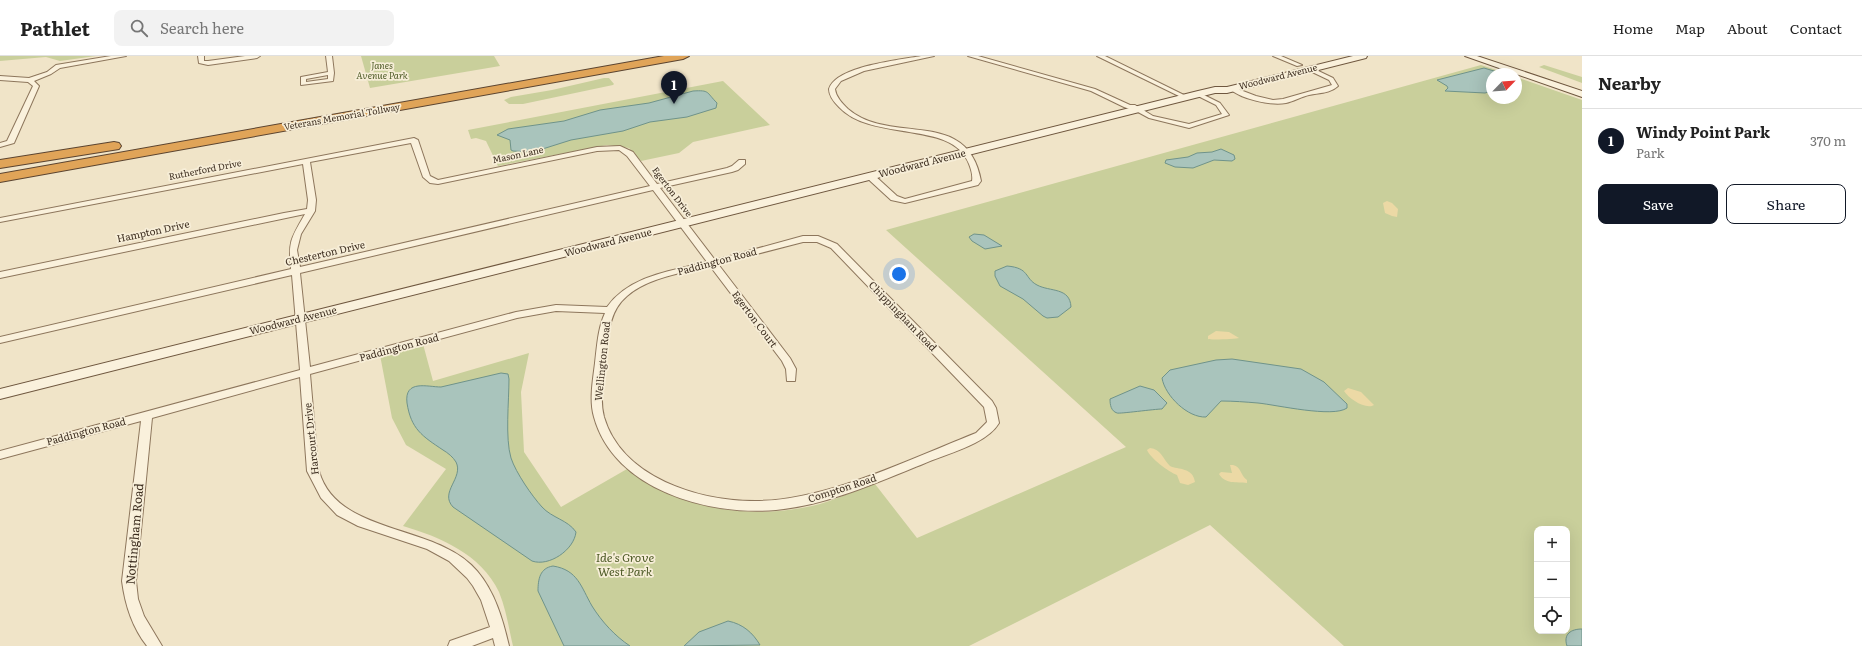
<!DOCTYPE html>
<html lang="en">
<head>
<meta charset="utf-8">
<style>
	:root { --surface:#fff; --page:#f2f2f2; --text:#222; --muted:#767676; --line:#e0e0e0; --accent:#111827 }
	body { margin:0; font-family:Literata,serif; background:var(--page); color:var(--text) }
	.controls { position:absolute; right:12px; bottom:12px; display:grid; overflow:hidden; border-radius:8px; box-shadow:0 4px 16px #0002 }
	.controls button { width:36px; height:36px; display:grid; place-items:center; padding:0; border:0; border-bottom:1px solid var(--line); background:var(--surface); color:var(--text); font:20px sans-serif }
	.compass { position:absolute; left:1486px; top:12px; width:36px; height:36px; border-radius:50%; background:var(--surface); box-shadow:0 4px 16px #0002; rotate:65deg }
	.you { position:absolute; left:899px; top:218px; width:14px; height:14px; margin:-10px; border:3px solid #fff; border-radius:50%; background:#1a73e8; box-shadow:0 0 0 6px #1a73e833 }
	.badge { display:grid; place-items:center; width:26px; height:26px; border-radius:50%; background:var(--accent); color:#fff; font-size:13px; font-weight:700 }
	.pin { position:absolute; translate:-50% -33px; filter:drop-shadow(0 1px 2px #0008) }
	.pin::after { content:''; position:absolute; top:21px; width:14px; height:12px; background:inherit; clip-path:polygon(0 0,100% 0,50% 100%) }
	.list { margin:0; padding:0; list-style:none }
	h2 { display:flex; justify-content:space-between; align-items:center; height:52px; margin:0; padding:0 16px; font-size:17px }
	h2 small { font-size:13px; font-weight:400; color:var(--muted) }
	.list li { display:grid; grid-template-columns:26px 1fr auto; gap:12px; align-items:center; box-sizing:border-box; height:64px; padding:0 16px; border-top:1px solid var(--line) }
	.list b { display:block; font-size:15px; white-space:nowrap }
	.list p { margin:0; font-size:13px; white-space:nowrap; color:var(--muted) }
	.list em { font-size:13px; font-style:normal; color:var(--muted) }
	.actions { display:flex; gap:8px; padding:12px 16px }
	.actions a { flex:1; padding:9px 0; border:1px solid var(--accent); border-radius:8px; text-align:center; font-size:14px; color:var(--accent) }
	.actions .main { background:var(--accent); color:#fff }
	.icon { flex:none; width:22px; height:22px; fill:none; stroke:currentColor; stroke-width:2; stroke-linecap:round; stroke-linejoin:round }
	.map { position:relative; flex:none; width:1582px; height:590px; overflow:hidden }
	header { display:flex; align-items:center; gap:24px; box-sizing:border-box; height:56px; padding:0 20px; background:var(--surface); border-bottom:1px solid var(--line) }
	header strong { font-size:19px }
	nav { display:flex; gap:22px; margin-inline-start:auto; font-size:14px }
	.search { width:280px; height:36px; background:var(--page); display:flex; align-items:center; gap:10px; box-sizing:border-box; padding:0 14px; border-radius:8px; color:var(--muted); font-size:15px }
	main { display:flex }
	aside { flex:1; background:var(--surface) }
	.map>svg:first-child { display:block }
	.green { fill:#c9cf9b; fill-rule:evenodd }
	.sand { fill:#ecd9a5 }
	.water { fill:#a9c4bc; stroke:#6f938a }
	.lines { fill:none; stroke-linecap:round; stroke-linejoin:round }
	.minor-casing { stroke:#8d765c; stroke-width:2 }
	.secondary-casing { stroke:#6f573f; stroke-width:2 }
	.motorway-casing { stroke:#5b4430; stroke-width:2 }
	.minor { fill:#faf1dc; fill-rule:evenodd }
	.secondary { fill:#faf1dc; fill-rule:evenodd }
	.motorway { fill:#e0a458; fill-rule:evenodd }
	.labels { text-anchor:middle; stroke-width:3.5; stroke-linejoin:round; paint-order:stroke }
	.far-park-label { font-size:9px; font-style:italic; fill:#4d5a26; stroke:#f7eed8 }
	.far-street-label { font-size:9px; fill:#3d2e20; stroke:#f7eed8 }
	.street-label { font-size:10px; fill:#3d2e20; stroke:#f7eed8 }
	.near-street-label { font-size:12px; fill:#3d2e20; stroke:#f7eed8 }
	.near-park-label { font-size:12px; font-style:italic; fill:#4d5a26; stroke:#f7eed8 }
</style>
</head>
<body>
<header>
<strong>Pathlet</strong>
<div class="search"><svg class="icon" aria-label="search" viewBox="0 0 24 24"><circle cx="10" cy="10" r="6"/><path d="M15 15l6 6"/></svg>Search here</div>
<nav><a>Home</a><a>Map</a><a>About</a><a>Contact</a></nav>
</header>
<main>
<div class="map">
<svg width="1582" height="590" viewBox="0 0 1582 590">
	<rect width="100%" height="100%" fill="#f0e4c8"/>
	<!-- green -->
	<path class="green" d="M0 0H96L60 5 46 1 0 5Z
		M361 0H494L500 10 370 32Z
		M1481 9 1508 18H1492V42H1516V21L1582 44V590H1344L1210 469 969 590H513C509 573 506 553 499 536 481 498 440 481 403 470L446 413 406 389 392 362 380 299 423 288 433 325 529 297 521 336 524 396 561 451 627 413C681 453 747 464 812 450 833 445 854 435 875 428L917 482 1126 391 886 174ZM1537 473H1567V575H1537Z
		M1544 9 1582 21V27L1539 11Z
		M604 22H609L614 28 613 29 523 48H509L504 44 511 41 552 34Z
		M723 25 770 69 693 86 679 97 641 105 629 92 607 89 498 110 486 85 476 82 471 83 468 74Z"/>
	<!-- sand -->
	<path class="sand" d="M1387 145 1392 147 1398 153 1397 161 1392 160 1385 157 1383 147Z
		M1216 275 1229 276 1239 282C1237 283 1211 284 1208 283V280Z
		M1348 332 1361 336 1374 349C1366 354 1349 343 1344 335Z
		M1150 392C1161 393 1163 403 1170 410 1178 414 1193 411 1195 426L1188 429 1180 427 1177 419C1169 416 1150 402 1147 394Z
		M1230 409C1241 408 1240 419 1247 424V427C1236 426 1225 428 1219 418L1221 416 1232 417Z"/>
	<!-- water -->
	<path class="water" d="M1484 12 1504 18H1492V35L1485 37 1445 35 1448 32 1447 30 1437 24Z
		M693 35C710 34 706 36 717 47L716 52 687 61 650 66 623 75 571 84 533 96 513 95 511 94 510 84 497 79 508 73 564 65 600 54 649 47Z
		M1221 93 1234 99 1235 103 1232 105 1214 104 1193 112 1175 111 1165 107 1166 104 1188 101 1197 97 1212 96Z
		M974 178 984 179 1002 190 985 193 972 185 969 181Z
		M1007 210C1030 212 1024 222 1037 229 1050 236 1070 231 1071 251L1058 261 1047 262 1043 260 1023 243 1000 230 995 220V215Z
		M1232 303 1301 313 1324 326 1347 348V352C1333 362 1277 349 1258 347 1246 346 1233 345 1221 345L1206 361C1188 362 1165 340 1162 322L1170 314 1216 304Z
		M501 317 508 318 509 323C509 345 505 382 511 402 516 417 532 440 542 451 552 462 568 464 576 476 574 494 549 511 532 505L453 451C439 436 464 422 456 406 453 401 448 397 443 394 422 380 411 373 407 347 404 323 428 331 441 331Z
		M1140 330 1154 334 1167 347 1162 353C1155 353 1119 358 1117 357 1111 355 1110 349 1110 343Z
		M553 510C578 514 581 531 592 550 602 566 615 580 630 590H564L538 535C538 523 540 512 553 510Z
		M728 565C743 568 753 577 760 589L684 590 699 576Z
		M1582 573V590H1567C1563 578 1571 573 1582 573Z"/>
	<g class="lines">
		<!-- minor casing -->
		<g class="minor-casing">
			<path id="minor" d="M111 0H126L60 12 51 18 34 25 39 30 14 87 0 91V87L7 85 33 30 28 26 0 24V20L29 22 47 16 56 9Z
				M198 0H204V5H208L245 0H260L257 2 208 9 199 7Z
				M326 0H332L334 17 333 25 301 29V21L328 16ZM328 19V23L306 26V23Z
				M921 0H934L864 15 841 25 835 33C836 41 842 47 848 53 891 90 968 50 981 125L978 129 905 147 891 144 867 122V118H873L897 140 905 143 972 125C973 120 971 113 969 108 952 63 873 87 839 51 834 46 829 40 829 33 836 10 900 4 921 0Z
				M968 0H978L1095 33 1130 49H1135L1153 60 1189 68 1222 58 1216 49 1196 39V37L1198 36 1220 47 1229 59 1189 72 1149 62 1138 56 1124 51 1091 35Z
				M1097 0H1105L1188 41 1183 42Z
				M1273 0H1281L1302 9 1297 10Z
				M1310 11 1333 22 1338 30C1331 37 1319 37 1309 39 1301 41 1294 45 1286 47 1271 50 1241 43 1230 33L1235 32 1256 40 1273 44 1283 43 1332 29 1329 24 1308 14 1307 13Z
				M414 82 418 84 430 120 438 124 597 91 620 90 633 96 657 128 727 112 732 110 739 104H745V108L738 114 732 116 660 132 715 204 803 180H818L837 188 992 345 996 352 999 367C986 389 945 398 923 408 876 427 827 449 776 454 709 460 614 434 594 361 589 344 593 324 595 307 597 290 598 272 605 257L556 255 517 262 310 318C312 341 314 365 316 388 317 396 317 407 319 415 337 480 437 467 477 515 495 536 503 564 509 590H495L493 582 472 590H448L450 585 490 571 481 544 473 530 467 522 449 505 427 493 358 470 337 459 321 442 307 415 300 321 152 362 136 525 138 543 144 560 162 590H147C132 571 125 548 122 525L141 365 0 403V395L300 314 292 219 0 287V281L291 213C288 186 291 182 305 158L0 222V216L284 157 307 153 308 144 303 108 0 166V162ZM411 87 423 121 430 127 438 128 597 95 619 94 627 100 650 130 300 211 297 194 301 178 315 155 316 144 310 106ZM653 134 707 206C672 215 630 219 607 251L556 249 516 256 310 311 300 217ZM803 186H817L831 192 984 351 987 366 976 377C910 403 826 445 755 445 699 445 622 422 604 361 599 342 604 320 606 301 608 279 609 255 627 240 649 221 683 217 710 210L782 305 786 313 787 325H795L796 313 790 302 718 208Z"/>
		</g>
		<!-- secondary casing -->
		<g class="secondary-casing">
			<path id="secondary" d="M1353 0H1367L1366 2 1227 37H1215L1199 41 0 343V333L1198 35 1215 31H1227Z
				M1465 0H1477L1582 35V41Z"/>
		</g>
		<!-- motorway casing -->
		<g class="motorway-casing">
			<path id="motorway" d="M664 0H689L683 3 0 126V118Z
				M114 86 119 87 121 90 119 93 0 112V104Z"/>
		</g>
		<!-- minor -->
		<use href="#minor" class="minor"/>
		<!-- secondary -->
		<use href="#secondary" class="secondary"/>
		<!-- motorway -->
		<use href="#motorway" class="motorway"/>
	</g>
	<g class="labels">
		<!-- far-park labels -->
		<g class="far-park-label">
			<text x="382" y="13">Janes<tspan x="382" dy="10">Avenue Park</tspan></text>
		</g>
		<!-- far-street labels -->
		<g class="far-street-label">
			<text transform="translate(1278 21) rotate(-14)" y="3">Woodward Avenue</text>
			<text transform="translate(342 61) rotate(-10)" y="3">Veterans Memorial Tollway</text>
			<text transform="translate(518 99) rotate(-12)" y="3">Mason Lane</text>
			<text transform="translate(205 114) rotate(-11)" y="3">Rutherford Drive</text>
			<text transform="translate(672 136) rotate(53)" y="3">Egerton Drive</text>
		</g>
		<!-- street labels -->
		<g class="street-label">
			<text transform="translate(922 107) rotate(-14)" y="4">Woodward Avenue</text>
			<text transform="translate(153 175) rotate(-12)" y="4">Hampton Drive</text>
			<text transform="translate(608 186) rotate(-14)" y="4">Woodward Avenue</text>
			<text transform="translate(325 197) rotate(-13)" y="4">Chesterton Drive</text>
			<text transform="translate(717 205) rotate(-15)" y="4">Paddington Road</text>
			<text transform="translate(903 260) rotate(46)" y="4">Chippingham Road</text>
			<text transform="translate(755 263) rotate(53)" y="4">Egerton Court</text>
			<text transform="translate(293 264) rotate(-14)" y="4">Woodward Avenue</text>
			<text transform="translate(399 291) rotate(-15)" y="4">Paddington Road</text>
			<text transform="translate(602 305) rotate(-84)" y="4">Wellington Road</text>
			<text transform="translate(86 375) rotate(-15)" y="4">Paddington Road</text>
			<text transform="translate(311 383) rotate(-96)" y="4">Harcourt Drive</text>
			<text transform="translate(842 432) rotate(-18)" y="4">Compton Road</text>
		</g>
		<!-- near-street labels -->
		<g class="near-street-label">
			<text transform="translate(135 478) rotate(-85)" y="4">Nottingham Road</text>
		</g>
		<!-- near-park labels -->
		<g class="near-park-label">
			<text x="625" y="506">Ide's Grove<tspan x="625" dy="14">West Park</tspan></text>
		</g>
	</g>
</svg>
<div class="controls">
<button>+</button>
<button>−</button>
<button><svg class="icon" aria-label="locate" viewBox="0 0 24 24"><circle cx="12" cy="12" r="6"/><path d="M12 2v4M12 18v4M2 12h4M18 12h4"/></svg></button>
</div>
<svg class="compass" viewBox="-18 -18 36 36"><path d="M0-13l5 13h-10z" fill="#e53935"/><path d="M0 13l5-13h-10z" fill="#767676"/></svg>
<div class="you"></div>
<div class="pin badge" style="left:674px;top:48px">1</div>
</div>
<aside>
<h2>Nearby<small></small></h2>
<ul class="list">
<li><span class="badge">1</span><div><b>Windy Point Park</b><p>Park</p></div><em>370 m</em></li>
</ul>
<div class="actions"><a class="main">Save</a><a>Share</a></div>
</aside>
</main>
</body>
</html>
